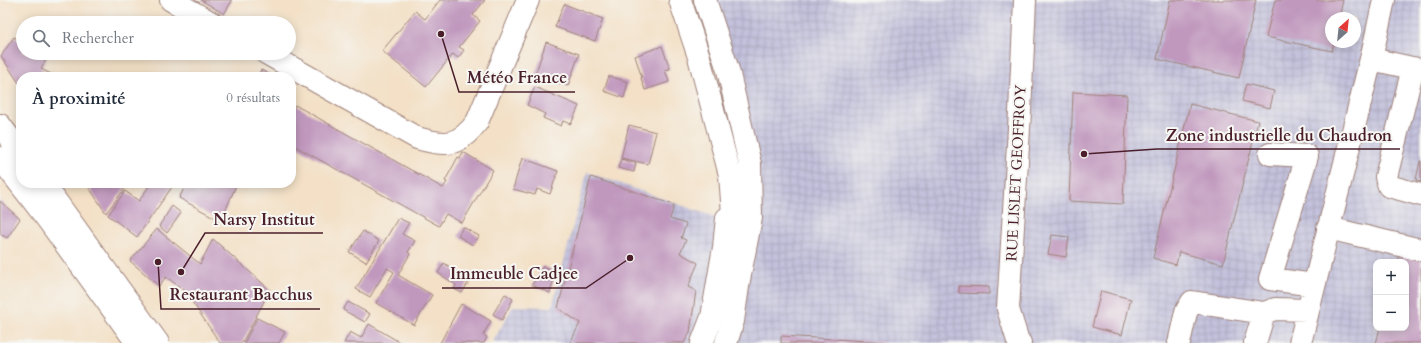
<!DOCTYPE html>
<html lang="fr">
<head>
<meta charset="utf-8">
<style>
	:root { --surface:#fff; --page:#f2f2f3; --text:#1f2937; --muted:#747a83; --line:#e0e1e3 }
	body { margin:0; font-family:Cardo,serif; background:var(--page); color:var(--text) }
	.controls { position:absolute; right:12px; bottom:12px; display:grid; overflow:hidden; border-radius:8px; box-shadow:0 2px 10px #0003 }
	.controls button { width:36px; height:36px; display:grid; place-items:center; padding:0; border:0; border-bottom:1px solid var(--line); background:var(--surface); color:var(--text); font:20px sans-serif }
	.compass { position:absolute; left:1325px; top:12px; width:36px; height:36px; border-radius:50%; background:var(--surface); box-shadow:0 2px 10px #0003; rotate:27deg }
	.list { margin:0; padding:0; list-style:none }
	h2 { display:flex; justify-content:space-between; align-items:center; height:52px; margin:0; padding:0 16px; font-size:17px }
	h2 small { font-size:13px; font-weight:400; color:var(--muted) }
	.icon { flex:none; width:22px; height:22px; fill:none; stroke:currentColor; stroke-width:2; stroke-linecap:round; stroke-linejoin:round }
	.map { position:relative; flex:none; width:1421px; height:343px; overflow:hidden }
	.search { position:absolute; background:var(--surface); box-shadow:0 2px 10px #0003; left:16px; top:16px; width:280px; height:44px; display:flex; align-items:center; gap:10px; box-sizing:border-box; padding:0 14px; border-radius:22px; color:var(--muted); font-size:15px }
	.panel { position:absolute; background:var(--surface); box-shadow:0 2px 10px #0003; left:16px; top:72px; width:280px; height:116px; border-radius:16px }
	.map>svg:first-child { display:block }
	.industrial { fill:url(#industrial-grid); fill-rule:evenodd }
	.building { fill:#c097bd }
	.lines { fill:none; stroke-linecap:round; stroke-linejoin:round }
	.minor-casing { stroke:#9e8078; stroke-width:24 }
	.major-casing { stroke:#9e8078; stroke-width:24 }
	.minor { stroke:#fff; stroke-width:22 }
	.major { stroke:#fff; stroke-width:22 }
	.labels { text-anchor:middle; stroke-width:4; stroke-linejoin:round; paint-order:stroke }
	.street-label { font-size:15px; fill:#4a1f2b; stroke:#f6f6f2 }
	.leader { fill:none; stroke:#4a1f2b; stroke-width:1.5 }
	.callout-dot { fill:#4a1f2b; stroke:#f6f6f2; stroke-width:1.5 }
	.callout-label { font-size:16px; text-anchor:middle; font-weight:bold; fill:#4a1f2b; stroke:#f6f6f2; stroke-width:4; stroke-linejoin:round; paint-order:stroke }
</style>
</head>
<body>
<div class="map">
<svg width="1421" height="343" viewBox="0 0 1421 343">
	<defs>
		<pattern id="industrial-grid" width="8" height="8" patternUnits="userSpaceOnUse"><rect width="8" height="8" fill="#c3c1db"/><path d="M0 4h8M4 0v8" fill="none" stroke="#a9a5bc"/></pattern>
	</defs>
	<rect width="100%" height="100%" fill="#f6f6f2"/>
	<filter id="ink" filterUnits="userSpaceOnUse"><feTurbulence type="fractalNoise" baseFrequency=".025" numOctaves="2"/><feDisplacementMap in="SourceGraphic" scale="8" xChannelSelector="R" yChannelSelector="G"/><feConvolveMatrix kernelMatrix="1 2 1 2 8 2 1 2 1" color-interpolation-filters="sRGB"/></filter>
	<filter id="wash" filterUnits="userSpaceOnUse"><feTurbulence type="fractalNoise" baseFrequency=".012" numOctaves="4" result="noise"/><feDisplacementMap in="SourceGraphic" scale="16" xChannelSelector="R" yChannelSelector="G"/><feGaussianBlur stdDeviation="0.9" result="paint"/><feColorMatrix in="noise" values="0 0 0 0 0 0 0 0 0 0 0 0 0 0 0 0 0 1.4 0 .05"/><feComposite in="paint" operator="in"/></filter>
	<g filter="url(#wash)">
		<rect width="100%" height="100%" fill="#f3e0c6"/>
		<!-- industrial -->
		<path class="industrial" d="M711 0H1421V343H492L513 306 552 307 587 172 718 218 752 228ZM1331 18H1355V42H1331ZM1376 262H1406V328H1376Z"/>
		<g id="blocks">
			<!-- building -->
			<path class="building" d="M201 0H230L232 1 224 14Z
				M440 0H485L473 15 480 21 459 47 464 50 458 58 453 54 426 87 382 51 415 11 425 19Z
				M1170 0H1256L1239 78 1157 59Z
				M1275 0H1343L1339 18H1331V42H1334L1332 51 1266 37Z
				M564 4 603 19 595 41 555 27Z
				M14 37 23 42V53H44L48 56 41 69 57 77H21V86L1 56Z
				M546 42 579 54 568 86 535 75Z
				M662 46 670 69 665 70 669 82 645 90 641 78H642L635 56Z
				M261 70 275 77H257Z
				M609 76 628 82 624 98 604 91Z
				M1246 84 1274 91 1270 108 1242 101Z
				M535 87 579 106 571 124 563 121 561 126 543 118 545 114 527 105Z
				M1073 92 1127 95 1123 204 1069 201Z
				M1190 104 1258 121 1223 264 1179 252 1176 265 1153 258Z
				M295 105 443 188 447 182 445 181 458 157 460 158 463 152 493 170 462 223 446 214 439 226 291 144V112Z
				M629 125 656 132 648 164 621 158Z
				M522 158 558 171 550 194 537 189 535 195 513 189Z
				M621 159 636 163 634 172 618 168Z
				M1420 161H1421V182L1416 180Z
				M591 177 674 205 670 219 686 224 681 238 686 240 680 253 698 263 688 287 696 291 690 332 684 343H570L580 323 558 308Z
				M86 183H129L106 213Z
				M151 183H165L172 187 137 237 108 215 125 191 139 201Z
				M187 183H237L221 221 179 198Z
				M0 201 20 219 7 238 0 234Z
				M172 206 181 213 167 233 159 226Z
				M398 218 409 223 402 234 415 241 408 252 410 254 398 275 432 295 414 325 376 303 394 272 387 268 370 297 356 289Z
				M463 227 479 236 473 245 458 236Z
				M157 229 200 264 213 239 270 290 242 343H220L184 290 166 277 159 286 130 261Z
				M363 231 379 241 366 262 349 252Z
				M1052 235 1069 237 1066 257 1048 254Z
				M1401 250 1421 256V343H1376L1380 328H1406V262H1398Z
				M444 263 470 280 462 293 454 289 456 285 438 273Z
				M543 266 556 272 550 293 532 285Z
				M959 286 989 287V294L959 293Z
				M1101 291 1131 299 1122 335 1092 327Z
				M505 294 513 299 502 320 493 314Z
				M348 302 370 314 365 322 343 310Z
				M461 304 491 321 483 335 487 337 484 343H440Z
				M257 318 285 332 279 343H244Z
				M369 324 401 343H344L350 332 361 338Z
				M781 336 885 342V343H781Z"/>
		</g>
	</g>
	<g filter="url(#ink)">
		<use href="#blocks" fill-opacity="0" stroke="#9e8078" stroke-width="1"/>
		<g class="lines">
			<!-- minor casing -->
			<g class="minor-casing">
				<path id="minor" d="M171 0 212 23
					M266 53 417 138C446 146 458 147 477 122L528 0
					M1371 59 1421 70
					M1413 68 1386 177 1389 186 1421 195
					M1270 154 1307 156 1270 279 1314 285
					M1328 228 1421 250
					M702 343 712 317 724 247 727 218
					M1020 343 1018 341 1008 309 1020 112 1025 0
					M1179 343 1186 312 1192 302 1264 313 1275 309 1308 310
					M1255 343 1264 313
					M1300 343 1371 59 1384 0"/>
			</g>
			<!-- major casing -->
			<g class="major-casing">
				<path id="major" d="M680 0 699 57 730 175 736 253
					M705 0 728 70 750 164 751 218 739 280 733 321 726 343
					M0 125 21 153
					M0 158 48 220 137 343
					M43 183 158 343"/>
			</g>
			<!-- minor -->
			<use href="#minor" class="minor"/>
			<!-- major -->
			<use href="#major" class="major"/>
		</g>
	</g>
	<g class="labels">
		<!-- street labels -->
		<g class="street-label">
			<text transform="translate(1016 173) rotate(-87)" y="5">RUE LISLET GEOFFROY</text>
		</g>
	</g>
	<!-- callouts -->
	<path class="leader" d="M441 34L459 92H575M1084 154L1157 149H1400M181 272L205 233H323M630 258L586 288H442M158 262L161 309H320"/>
	<g class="callout-dot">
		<circle cx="441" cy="34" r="4"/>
		<circle cx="1084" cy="154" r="4"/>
		<circle cx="181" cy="272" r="4"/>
		<circle cx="630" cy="258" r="4"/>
		<circle cx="158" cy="262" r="4"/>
	</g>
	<g class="callout-label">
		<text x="517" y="83">Météo France</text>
		<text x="1279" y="141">Zone industrielle du Chaudron</text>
		<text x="264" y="225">Narsy Institut</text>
		<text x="514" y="279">Immeuble Cadjee</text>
		<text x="241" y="300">Restaurant Bacchus</text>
	</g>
</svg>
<div class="controls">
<button>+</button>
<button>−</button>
</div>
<svg class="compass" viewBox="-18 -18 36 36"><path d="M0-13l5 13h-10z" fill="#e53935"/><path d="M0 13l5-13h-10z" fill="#747a83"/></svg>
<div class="search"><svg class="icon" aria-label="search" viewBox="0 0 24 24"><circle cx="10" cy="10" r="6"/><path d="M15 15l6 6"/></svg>Rechercher</div>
<section class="panel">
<h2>À proximité<small>0 résultats</small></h2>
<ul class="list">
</ul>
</section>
</div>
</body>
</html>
